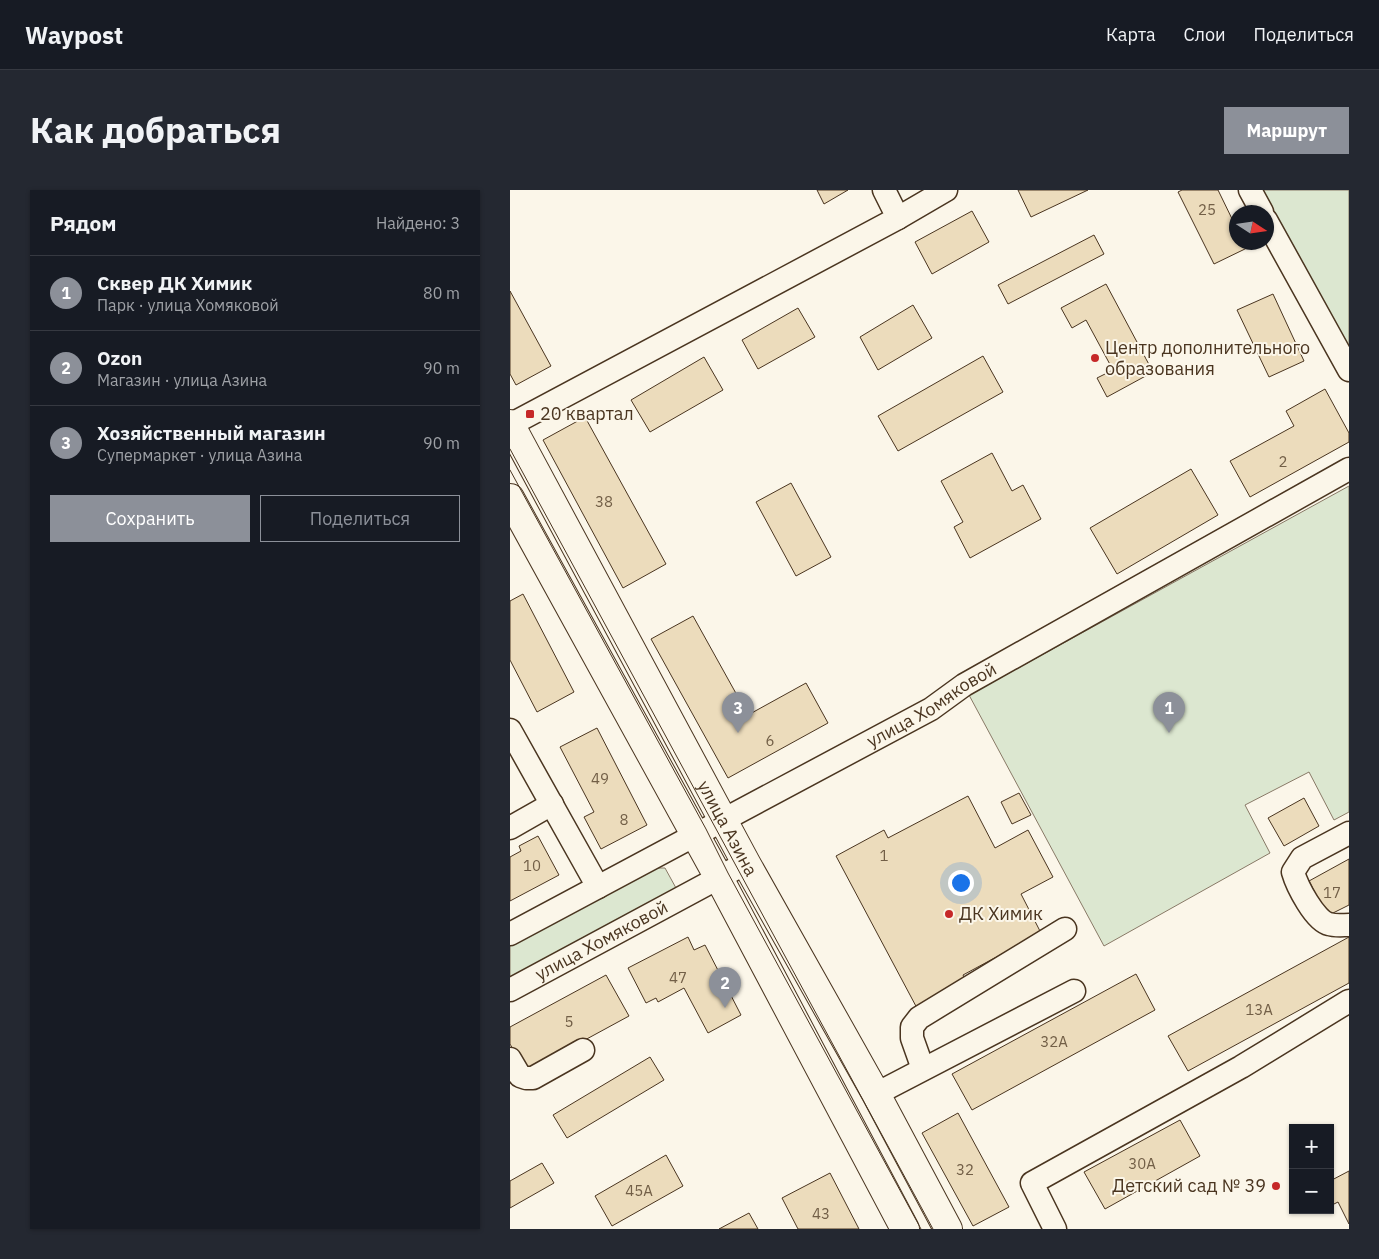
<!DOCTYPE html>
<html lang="ru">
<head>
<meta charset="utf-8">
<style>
	:root { --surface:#171b24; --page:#242831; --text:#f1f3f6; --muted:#9ea1a6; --line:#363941; --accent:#8c9099 }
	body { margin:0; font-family:"IBM Plex Sans",sans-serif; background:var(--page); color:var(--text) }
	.controls { position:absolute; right:15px; bottom:15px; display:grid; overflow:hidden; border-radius:0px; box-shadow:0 1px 4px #0004 }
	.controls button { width:45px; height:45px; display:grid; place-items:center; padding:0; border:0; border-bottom:1px solid var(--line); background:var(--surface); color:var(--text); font:25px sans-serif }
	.compass { position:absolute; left:719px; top:15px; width:45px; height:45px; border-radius:50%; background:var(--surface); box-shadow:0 1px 4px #0004; rotate:102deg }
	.you { position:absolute; left:450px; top:692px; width:18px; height:18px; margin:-12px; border:4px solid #fff; border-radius:50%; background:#1a73e8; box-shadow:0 0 0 8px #1a73e833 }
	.badge { display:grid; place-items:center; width:32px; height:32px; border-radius:50%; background:var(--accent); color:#fff; font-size:16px; font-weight:700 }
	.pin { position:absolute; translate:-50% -41px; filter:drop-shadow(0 1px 2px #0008) }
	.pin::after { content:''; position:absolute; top:26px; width:18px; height:15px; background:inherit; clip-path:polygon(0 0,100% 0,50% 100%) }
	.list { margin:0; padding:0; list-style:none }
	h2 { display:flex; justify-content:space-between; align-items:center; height:65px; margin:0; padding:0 20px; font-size:21px }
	h2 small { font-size:16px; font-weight:400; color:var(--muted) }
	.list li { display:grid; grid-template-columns:32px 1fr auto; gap:15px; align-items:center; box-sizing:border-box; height:75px; padding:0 20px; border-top:1px solid var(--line) }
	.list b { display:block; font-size:19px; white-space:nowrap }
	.list p { margin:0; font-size:16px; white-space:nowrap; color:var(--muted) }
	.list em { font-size:16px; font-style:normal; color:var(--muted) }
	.actions { display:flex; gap:10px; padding:15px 20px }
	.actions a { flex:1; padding:11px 0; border:1px solid var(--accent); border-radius:0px; text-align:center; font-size:18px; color:var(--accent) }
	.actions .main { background:var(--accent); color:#fff }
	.map { position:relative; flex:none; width:839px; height:1039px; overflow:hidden; border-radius:0px }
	header { display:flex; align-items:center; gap:30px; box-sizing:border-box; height:70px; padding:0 25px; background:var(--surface); border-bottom:1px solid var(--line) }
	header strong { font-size:24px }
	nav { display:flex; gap:28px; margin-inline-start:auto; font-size:18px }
	.intro { display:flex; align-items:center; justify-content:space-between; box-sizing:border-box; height:120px; padding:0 30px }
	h1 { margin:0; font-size:35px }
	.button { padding:12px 22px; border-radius:0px; background:var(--accent); color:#fff; font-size:18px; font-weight:700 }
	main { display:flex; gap:30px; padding:0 30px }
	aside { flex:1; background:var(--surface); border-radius:0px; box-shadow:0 1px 4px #0004 }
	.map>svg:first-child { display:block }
	.green { fill:#dce7d0; stroke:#887966 }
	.building { fill:#ecdcbc; stroke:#4a3520 }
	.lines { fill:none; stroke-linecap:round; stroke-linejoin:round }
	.minor-casing { stroke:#4a3520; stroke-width:25 }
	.major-casing { stroke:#4a3520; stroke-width:30 }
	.minor { stroke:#fbf6e9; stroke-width:22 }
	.major { stroke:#fbf6e9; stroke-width:28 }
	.tram { stroke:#4a3520; stroke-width:1 }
	.poi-dot { fill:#c62828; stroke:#fbf6e9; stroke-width:2 }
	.labels { text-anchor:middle; stroke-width:4; stroke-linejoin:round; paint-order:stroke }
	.number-label { font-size:15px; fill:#725f47 }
	.poi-label { font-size:18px; fill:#4a3520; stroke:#fbf6e9; text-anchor:start }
	.street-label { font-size:18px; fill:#4a3520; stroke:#fbf6e9 }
</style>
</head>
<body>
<header>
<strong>Waypost</strong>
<nav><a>Карта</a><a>Слои</a><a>Поделиться</a></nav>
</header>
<div class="intro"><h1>Как добраться</h1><a class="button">Маршрут</a></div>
<main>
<aside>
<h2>Рядом<small>Найдено: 3</small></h2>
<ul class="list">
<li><span class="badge">1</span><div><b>Сквер ДК Химик</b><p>Парк · улица Хомяковой</p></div><em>80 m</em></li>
<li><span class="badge">2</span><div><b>Ozon</b><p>Магазин · улица Азина</p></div><em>90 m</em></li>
<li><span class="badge">3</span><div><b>Хозяйственный магазин</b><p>Супермаркет · улица Азина</p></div><em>90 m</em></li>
</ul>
<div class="actions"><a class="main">Сохранить</a><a>Поделиться</a></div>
</aside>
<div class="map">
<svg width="839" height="1039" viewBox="0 0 839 1039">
	<rect width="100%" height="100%" fill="#fbf6e9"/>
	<!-- green -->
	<path class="green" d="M751 0H839V163Z
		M839 296V622L824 630 799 582 735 615 760 663 594 756 459 505Z
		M145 678H155L166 698 161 706 0 792V755Z"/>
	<!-- building -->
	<path class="building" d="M307 0H338L314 14Z
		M508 0H578L521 27Z
		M672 0H708L726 37V52H734L737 58 704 74 668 2Z
		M462 21 479 52 422 84 405 52Z
		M584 45 594 64 498 114 488 95Z
		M596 94 643 182 597 207 587 188 603 180 576 130 562 138 551 118Z
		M0 101 41 176 6 195 0 184Z
		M763 104 794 171 759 187 727 120Z
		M403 115 422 148 368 180 350 147Z
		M288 118 305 147 248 179 232 150Z
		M473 166 493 202 388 261 368 226Z
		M194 167 213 200 140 242 121 210Z
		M815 199 839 243V252L740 307 720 271 784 236 776 221Z
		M75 227 156 374 113 398 33 250Z
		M482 263 502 301 513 295 531 329 460 368 444 337 453 332 431 291Z
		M681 279 708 325 607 384 580 338Z
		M281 293 321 367 286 386 246 312Z
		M13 404 64 502 27 522 0 470V411Z
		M183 426 238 525 296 493 318 533 218 588 141 449Z
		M87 538 137 635 91 659 74 627 84 622 50 557Z
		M509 603 521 625 502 634 491 612Z
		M458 606 485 658 518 640 543 687 511 704 531 743 453 785 457 794 408 820 326 666 374 640 378 648Z
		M794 608 809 636 774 656 758 628Z
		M28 646 49 685 0 711V667L11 661 9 656Z
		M839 669V715L817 726 799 691Z
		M178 747 184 760 195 755 231 825 198 843 174 798 148 812 146 808 136 813 118 778Z
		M839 747V793L678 881 658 846Z
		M626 784 645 820 462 920 442 884Z
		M96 785 119 826 16 882 0 854V837Z
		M140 867 154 890 57 948 43 925Z
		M448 923 499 1017 463 1036 412 943Z
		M670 930 690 966 595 1019 574 982Z
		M156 965 173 996 102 1036 85 1006Z
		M32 973 44 993 0 1018V991Z
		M839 981V1034L828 1012 820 1016V991Z
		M320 983 349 1039H288L272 1008Z
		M239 1023 248 1039H209Z"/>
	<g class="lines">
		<!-- minor casing -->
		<g class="minor-casing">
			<g id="minor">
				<path d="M740 0 752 22"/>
				<path d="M388 28 436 0"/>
				<path d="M756 30 839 180"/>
				<path d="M0 235 388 28 374 0"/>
				<path d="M0 540 88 697"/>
				<path d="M0 638 42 614"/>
				<path d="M839 643 792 668 783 682C787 696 805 731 819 734 825 736 833 735 839 735"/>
				<path id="s1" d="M0 744 421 519 454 495 839 279"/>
				<path id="s2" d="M0 800 236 673"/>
				<path d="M0 869 10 886 16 888H23L73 860"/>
				<path d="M413 879 402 848V837L409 828 555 739"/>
				<path d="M366 904 564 801"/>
				<path d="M545 1039 522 993 731 877 839 811"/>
			</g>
		</g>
		<!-- major casing -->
		<g class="major-casing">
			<g id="major">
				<path id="s3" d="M0 234 236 673 366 904 438 1039"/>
				<path d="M0 308 209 688 395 1039"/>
			</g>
		</g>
		<!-- minor -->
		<use href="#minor" class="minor"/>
		<!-- major -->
		<use href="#major" class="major"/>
		<!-- tram -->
		<path class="tram" d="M0 259 423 1039
			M0 280 196 639 218 683 411 1039"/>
	</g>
	<!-- markers -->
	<g class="poi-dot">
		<circle cx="585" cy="168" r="5"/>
		<rect x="15" y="219" width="10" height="10" rx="2.5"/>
		<circle cx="439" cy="724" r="5"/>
		<circle cx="766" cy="996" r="5"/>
	</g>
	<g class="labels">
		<!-- number labels -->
		<g class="number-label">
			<text x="697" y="25">25</text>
			<text x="773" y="277">2</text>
			<text x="94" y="317">38</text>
			<text x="260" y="556">6</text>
			<text x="90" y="594">49</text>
			<text x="114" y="635">8</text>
			<text x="374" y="671">1</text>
			<text x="22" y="681">10</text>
			<text x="822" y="708">17</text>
			<text x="168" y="793">47</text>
			<text x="749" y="825">13А</text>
			<text x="59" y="837">5</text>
			<text x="544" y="857">32А</text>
			<text x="632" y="979">30А</text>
			<text x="455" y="985">32</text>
			<text x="129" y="1006">45А</text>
			<text x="311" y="1029">43</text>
		</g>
		<!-- poi labels -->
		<g class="poi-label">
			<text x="595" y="164">Центр дополнительного<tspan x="595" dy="21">образования</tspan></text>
			<text x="30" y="230">20 квартал</text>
			<text x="449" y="730">ДК Химик</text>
			<text x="756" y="1002" text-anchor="end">Детский сад № 39</text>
		</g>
		<!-- street labels -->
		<g class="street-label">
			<text dy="6" stroke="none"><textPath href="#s1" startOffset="480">улица Хомяковой</textPath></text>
			<text dy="6" stroke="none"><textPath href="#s3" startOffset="459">улица Азина</textPath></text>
			<text dy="6" stroke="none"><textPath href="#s2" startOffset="104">улица Хомяковой</textPath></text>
		</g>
	</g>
</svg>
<div class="controls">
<button>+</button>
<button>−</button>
</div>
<svg class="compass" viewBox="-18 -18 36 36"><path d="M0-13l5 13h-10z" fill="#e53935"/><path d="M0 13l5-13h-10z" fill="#9ea1a6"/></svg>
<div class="you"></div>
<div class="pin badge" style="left:659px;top:543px">1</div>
<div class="pin badge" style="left:215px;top:818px">2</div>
<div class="pin badge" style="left:228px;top:543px">3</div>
</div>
</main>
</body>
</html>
